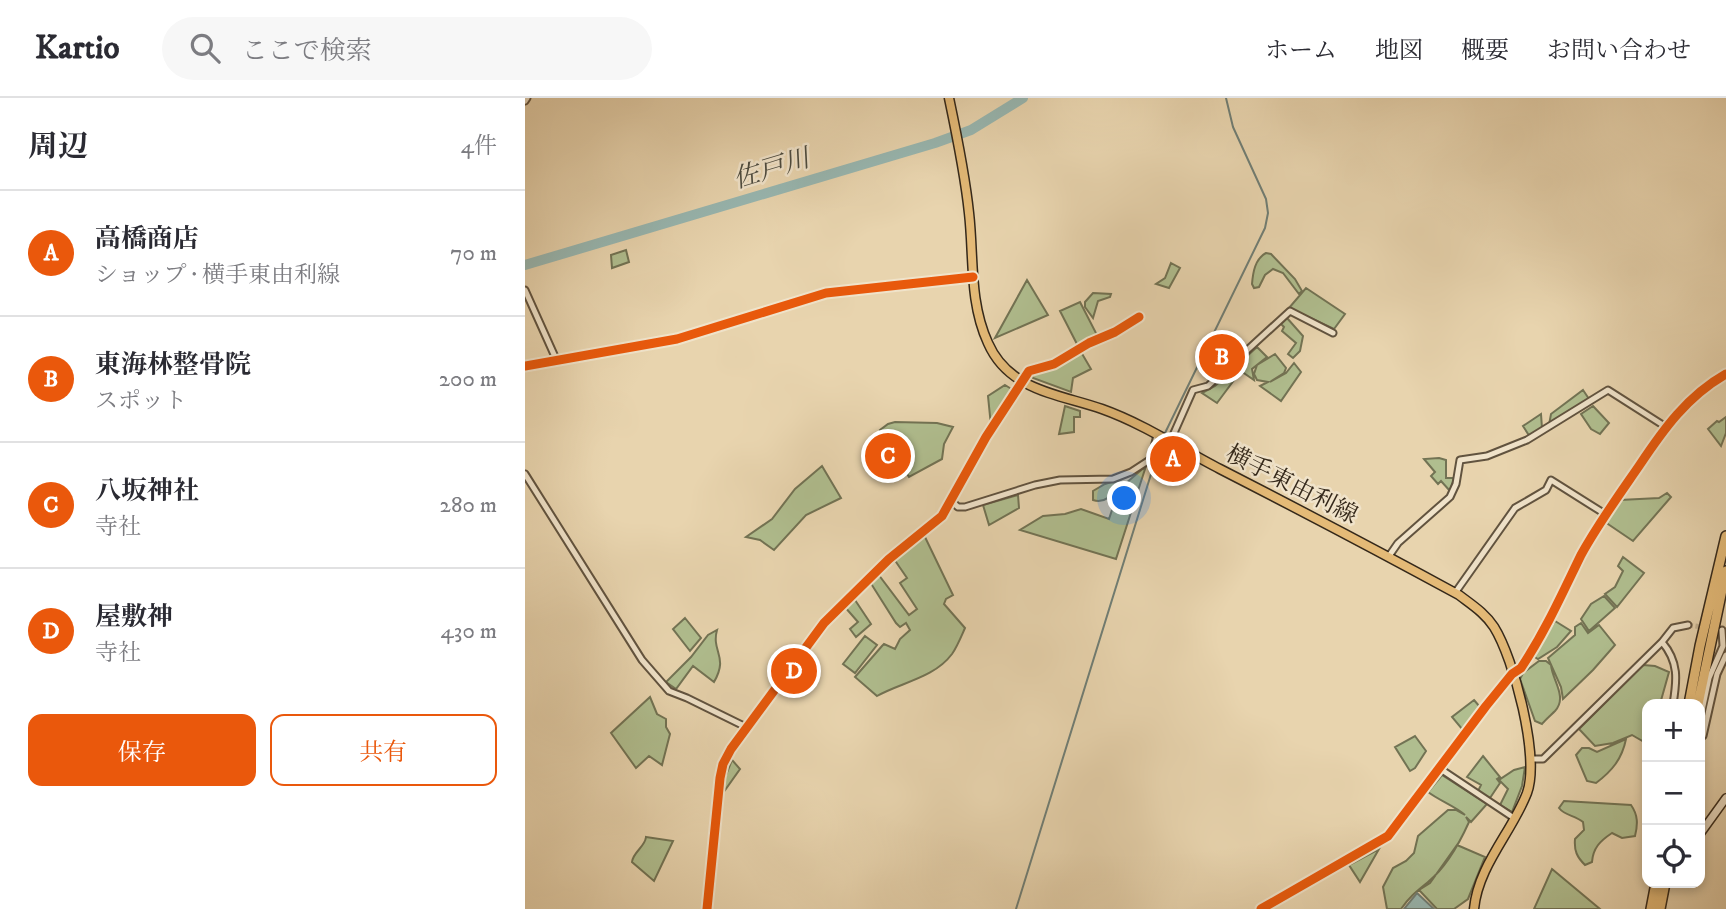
<!DOCTYPE html>
<html lang="ja">
<head>
<meta charset="utf-8">
<style>
	:root { --surface:#fff; --page:#f7f7f7; --text:#2b2b33; --muted:#7c7c81; --line:#e1e1e2; --accent:#ea580c }
	body { margin:0; font-family:"IM FELL DW Pica","Noto Serif JP",serif; background:var(--page); color:var(--text) }
	.controls { position:absolute; right:21px; bottom:21px; display:grid; overflow:hidden; border-radius:14px; box-shadow:0 4px 10px #0003 }
	.controls button { width:63px; height:63px; display:grid; place-items:center; padding:0; border:0; border-bottom:2px solid var(--line); background:var(--surface); color:var(--text); font:35px sans-serif }
	.you { position:absolute; left:600px; top:401px; width:24px; height:24px; margin:-18px; border:5px solid #fff; border-radius:50%; background:#1a73e8; box-shadow:0 0 0 10px #1a73e833 }
	.badge { display:grid; place-items:center; width:46px; height:46px; border-radius:50%; background:var(--accent); color:#fff; font-size:23px; font-weight:700 }
	.pin { position:absolute; translate:-50% -50%; border:4px solid #fff; box-shadow:0 2px 7px #0006 }
	.list { margin:0; padding:0; list-style:none }
	h2 { display:flex; justify-content:space-between; align-items:center; height:91px; margin:0; padding:0 28px; font-size:30px }
	h2 small { font-size:23px; font-weight:400; color:var(--muted) }
	.list li { display:grid; grid-template-columns:46px 1fr auto; gap:21px; align-items:center; box-sizing:border-box; height:126px; padding:0 28px; border-top:2px solid var(--line) }
	.list b { display:block; font-size:26px; white-space:nowrap }
	.list p { margin:0; font-size:23px; white-space:nowrap; color:var(--muted) }
	.list em { font-size:23px; font-style:normal; color:var(--muted) }
	.actions { display:flex; gap:14px; padding:21px 28px }
	.actions a { flex:1; padding:16px 0; border:2px solid var(--accent); border-radius:14px; text-align:center; font-size:24px; color:var(--accent) }
	.actions .main { background:var(--accent); color:#fff }
	.icon { flex:none; width:38px; height:38px; fill:none; stroke:currentColor; stroke-width:2; stroke-linecap:round; stroke-linejoin:round }
	.map { position:relative; flex:none; width:1201px; height:811px; overflow:hidden }
	header { display:flex; align-items:center; gap:42px; box-sizing:border-box; height:98px; padding:0 35px; background:var(--surface); border-bottom:2px solid var(--line) }
	header strong { font-size:33px }
	nav { display:flex; gap:38px; margin-inline-start:auto; font-size:24px }
	.search { width:490px; height:63px; background:var(--page); display:flex; align-items:center; gap:18px; box-sizing:border-box; padding:0 24px; border-radius:38px; color:var(--muted); font-size:26px }
	main { display:flex }
	aside { flex:1; background:var(--surface) }
	.map>svg:first-child { display:block }
	.green { fill:#b0be8f; stroke:#727354; stroke-width:2 }
	.water { fill:#98b7b1; stroke:#707e75; stroke-width:2 }
	.lines { fill:none; stroke-linecap:round; stroke-linejoin:round }
	.stream { stroke:#707e75; stroke-width:2 }
	.river { stroke:#98b7b1; stroke-width:10 }
	.street-tunnel { stroke:#c4b290; stroke-width:5; stroke-dasharray:5 2.5; stroke-linecap:butt }
	.street-casing { stroke:#61533f; stroke-width:9 }
	.secondary-casing { stroke:#34281a; stroke-width:10 }
	.primary-casing { stroke:#34281a; stroke-width:11 }
	.highway-casing { stroke:#34281a; stroke-width:12 }
	.street { stroke:#f0e3ca; stroke-width:5 }
	.secondary { stroke:#f0e3ca; stroke-width:7 }
	.primary { stroke:#e4ba77; stroke-width:8 }
	.highway { stroke:#e4ba77; stroke-width:9 }
	.cycleway-casing { stroke:#f0e3ca; stroke-width:13 }
	.cycleway { stroke:#e8590c; stroke-width:9 }
	.labels { text-anchor:middle; stroke-width:5; stroke-linejoin:round; paint-order:stroke }
	.street-label { font-size:24px; fill:#34281a; stroke:#f0e3ca }
	.water-label { font-size:26px; font-style:italic; fill:#4d4c40; stroke:#f0e3ca }
</style>
</head>
<body>
<header>
<strong>Kartio</strong>
<div class="search"><svg class="icon" aria-label="search" viewBox="0 0 24 24"><circle cx="10" cy="10" r="6"/><path d="M15 15l6 6"/></svg>ここで検索</div>
<nav><a>ホーム</a><a>地図</a><a>概要</a><a>お問い合わせ</a></nav>
</header>
<main>
<aside>
<h2>周辺<small>4件</small></h2>
<ul class="list">
<li><span class="badge">A</span><div><b>高橋商店</b><p>ショップ · 横手東由利線</p></div><em>70 m</em></li>
<li><span class="badge">B</span><div><b>東海林整骨院</b><p>スポット</p></div><em>200 m</em></li>
<li><span class="badge">C</span><div><b>八坂神社</b><p>寺社</p></div><em>280 m</em></li>
<li><span class="badge">D</span><div><b>屋敷神</b><p>寺社</p></div><em>430 m</em></li>
</ul>
<div class="actions"><a class="main">保存</a><a>共有</a></div>
</aside>
<div class="map">
<svg width="1201" height="811" viewBox="0 0 1201 811">
	<rect width="100%" height="100%" fill="#e8d4ae"/>
	<filter id="stains"><feTurbulence type="fractalNoise" baseFrequency=".00286" numOctaves="4"/><feColorMatrix values="0 0 0 0 .2 0 0 0 0 .09 0 0 0 0 .02 0 0 0 .5 -.17"/></filter>
	<radialGradient id="worn" r=".72"><stop offset=".6" stop-color="#630" stop-opacity="0"/><stop offset="1" stop-color="#630" stop-opacity=".3"/></radialGradient>
	<!-- green -->
	<path class="green" d="M101 152 104 164 87 170 86 157Z
		M741 155 746 156 770 181 777 193 774 196 758 175 748 171 740 177 734 189 729 190 727 186C728 174 730 161 741 155Z
		M646 165 655 170 644 190 631 186 640 180Z
		M502 182 523 217 470 240Z
		M781 190 820 216 809 231 764 210Z
		M568 195 586 196 585 199 573 203 568 220 560 209V204Z
		M555 204 572 237 553 248 535 213Z
		M762 220 778 238 775 253 768 260 763 256 771 245 757 233 759 229 756 226Z
		M732 249 742 259 727 271 729 282 710 269Z
		M556 254 566 271 548 280 546 294 508 280 506 277 530 269Z
		M750 256 761 270 759 275 745 284 761 275 769 265 776 274 756 303 735 288 743 284 732 282 729 276 732 267Z
		M710 271 715 274 692 305 677 295 690 288Z
		M480 287 488 292 466 328 463 298Z
		M1058 292 1064 301 1024 327 1026 316Z
		M540 308 555 313V319H549V334L534 336Z
		M1068 308 1084 325 1075 336 1066 331 1056 316Z
		M1016 316 1017 330 1005 339 998 328Z
		M1201 319V335L1196 348 1183 331 1192 323 1194 324Z
		M370 324 412 325 428 329 419 346 417 361 384 379 355 332 363 326Z
		M914 360 921 362V380H929L925 393 916 383 913 386 906 378 910 374 899 361Z
		M297 368 316 400 281 417 249 452 235 442 221 439 247 421 270 391Z
		M621 368 591 461 495 432 518 418 540 416 556 411 584 421 594 391Z
		M593 382 597 384C589 394 581 407 568 402V393L580 386Z
		M1142 395 1146 399 1108 443 1080 424 1095 402 1134 400Z
		M493 397 494 410 464 427 458 407Z
		M399 437 428 497 421 501 419 506 440 530C436 539 432 549 427 556 409 580 377 584 352 598L330 579 357 548 359 546 370 551 375 541 385 532 381 525 375 529 371 525 345 484 353 476 384 517 392 511 375 485 382 480 369 461Z
		M1098 459 1119 475 1092 509 1080 496 1090 489 1098 473 1093 468Z
		M1079 498 1090 510 1064 533 1056 521 1066 506Z
		M328 499 346 526 331 539 325 531 333 524 319 508Z
		M160 520 176 540 165 553 148 531Z
		M1030 523 1046 533 1032 549 1013 561 1008 558Z
		M1056 525 1063 535 1074 527 1090 547 1068 572 1038 601 1036 589 1023 560 1050 537V529Z
		M192 532C186 554 204 558 189 584L168 568 151 591 141 584 166 559 183 537Z
		M340 538 352 547 330 575 318 566Z
		M1014 563H1021L1026 567C1027 582 1043 599 1030 613 1026 617 1021 621 1017 626L1010 623 995 581 998 575Z
		M1118 567 1130 568 1144 574 1135 606H1122L1121 645 1107 637 1088 645 1070 648 1054 631Z
		M125 599 132 616 141 621V629L145 636 137 667 124 658 111 670 86 635Z
		M949 602 955 609 937 631 927 619Z
		M890 638 901 653 890 670 885 673 870 649Z
		M1101 641C1097 661 1087 673 1071 685L1062 683 1051 657 1057 650H1064L1072 654Z
		M958 658 975 679 972 681 975 685 965 700 953 693 956 687 942 679Z
		M207 662 215 671 198 695 199 682Z
		M1000 669 997 688 987 714 975 707 983 691 974 682 989 672Z
		M917 677 962 706 946 724 941 719 944 724C935 744 920 770 903 784 892 793 884 799 876 811H862L858 789 868 770 881 763 889 755 893 738 923 712H931L940 717C930 708 915 703 903 694Z
		M1039 703 1106 707C1113 717 1113 726 1110 738L1097 740 1087 735C1075 743 1068 750 1067 764L1060 767C1052 759 1049 753 1050 741L1059 732 1058 724C1050 717 1040 718 1034 710Z
		M121 739 148 743 129 783 107 764C108 754 120 749 121 739Z
		M932 747 960 759 943 801 929 811H912L894 792 905 785Z
		M854 751 835 784 824 767Z
		M1027 771 1075 811H1009Z"/>
	<!-- water -->
	<path class="water" d="M892 795 909 811H879Z"/>
	<g class="lines">
		<!-- stream -->
		<path class="stream" d="M640 335 740 130 743 115 741 101 708 29 701 0
			M491 811 636 344"/>
		<!-- river -->
		<path class="river" d="M0 167 410 45 446 32 498 0"/>
		<!-- street-tunnel -->
		<path class="street-tunnel" d="M1163 527 1197 532"/>
		<!-- street casing -->
		<g class="street-casing">
			<path id="street" d="M0 3 2 0
				M0 192 31 261
				M0 268 152 241 301 195 448 179
				M645 344 668 292 683 288 765 213 808 235
				M0 376 117 562 144 593 162 600 221 629
				M426 403 433 409H440L510 387 535 382 588 381 606 374 626 361 632 337
				M864 458 873 445 925 399 931 386 935 362 962 358 1002 342 1083 292 1141 329
				M930 495 990 410 1021 392 1026 382 1080 416
				M1137 544C1154 564 1152 582 1148 606
				M1175 622 1184 580 1198 548 1197 532
				M1178 638 1192 576 1201 557
				M1007 661H1018L1137 544 1148 530 1163 527
				M914 670 989 720
				M182 811 195 680 198 666 206 651 299 525 364 461 417 418 461 339 504 273 529 266 564 245 590 234 614 219
				M736 811 863 738 961 608 987 576 996 570C1020 534 1037 496 1056 457 1073 426 1094 397 1114 368 1138 332 1162 298 1201 276"/>
		</g>
		<!-- secondary casing -->
		<g class="secondary-casing">
			<path id="secondary" d="M1175 736 1201 700"/>
		</g>
		<!-- primary casing -->
		<g class="primary-casing">
			<path id="primary" d="M424 0C432 38 440 76 444 115 449 158 444 204 463 245 484 293 534 296 577 311 619 326 656 351 695 371 775 412 855 454 934 497 947 507 960 515 969 529 989 561 1015 659 1002 695 987 734 953 768 949 811"/>
		</g>
		<!-- highway casing -->
		<g class="highway-casing">
			<path id="highway" d="M1164 606 1175 548 1201 438
				M1173 606 1201 473
				M1126 811 1131 785
				M1135 811 1140 785"/>
		</g>
		<!-- street -->
		<use href="#street" class="street"/>
		<!-- secondary -->
		<use href="#secondary" class="secondary"/>
		<!-- primary -->
		<use href="#primary" class="primary"/>
		<!-- highway -->
		<use href="#highway" class="highway"/>
		<!-- cycleway casing -->
		<g class="cycleway-casing">
			<path id="cycleway" d="M0 268 152 241 301 195 448 179
				M182 811 195 680 198 666 206 651 299 525 364 461 417 418 461 339 504 273 529 266 564 245 590 234 614 219
				M736 811 863 738 961 608 987 576 996 570C1020 534 1037 496 1056 457 1073 426 1094 397 1114 368 1138 332 1162 298 1201 276"/>
		</g>
		<!-- cycleway -->
		<use href="#cycleway" class="cycleway"/>
	</g>
	<g class="labels">
		<!-- street labels -->
		<g class="street-label">
			<text transform="translate(767 386) rotate(27)" y="8">横手東由利線</text>
		</g>
		<!-- water labels -->
		<g class="water-label">
			<text transform="translate(246 70) rotate(-17)" y="9">佐戸川</text>
		</g>
	</g>
	<rect width="100%" height="100%" filter="url(#stains)"/>
	<rect width="100%" height="100%" fill="url(#worn)"/>
</svg>
<div class="controls">
<button>+</button>
<button>−</button>
<button><svg class="icon" aria-label="locate" viewBox="0 0 24 24"><circle cx="12" cy="12" r="6"/><path d="M12 2v4M12 18v4M2 12h4M18 12h4"/></svg></button>
</div>
<div class="you"></div>
<div class="pin badge" style="left:648px;top:361px">A</div>
<div class="pin badge" style="left:697px;top:259px">B</div>
<div class="pin badge" style="left:363px;top:358px">C</div>
<div class="pin badge" style="left:269px;top:573px">D</div>
</div>
</main>
</body>
</html>
